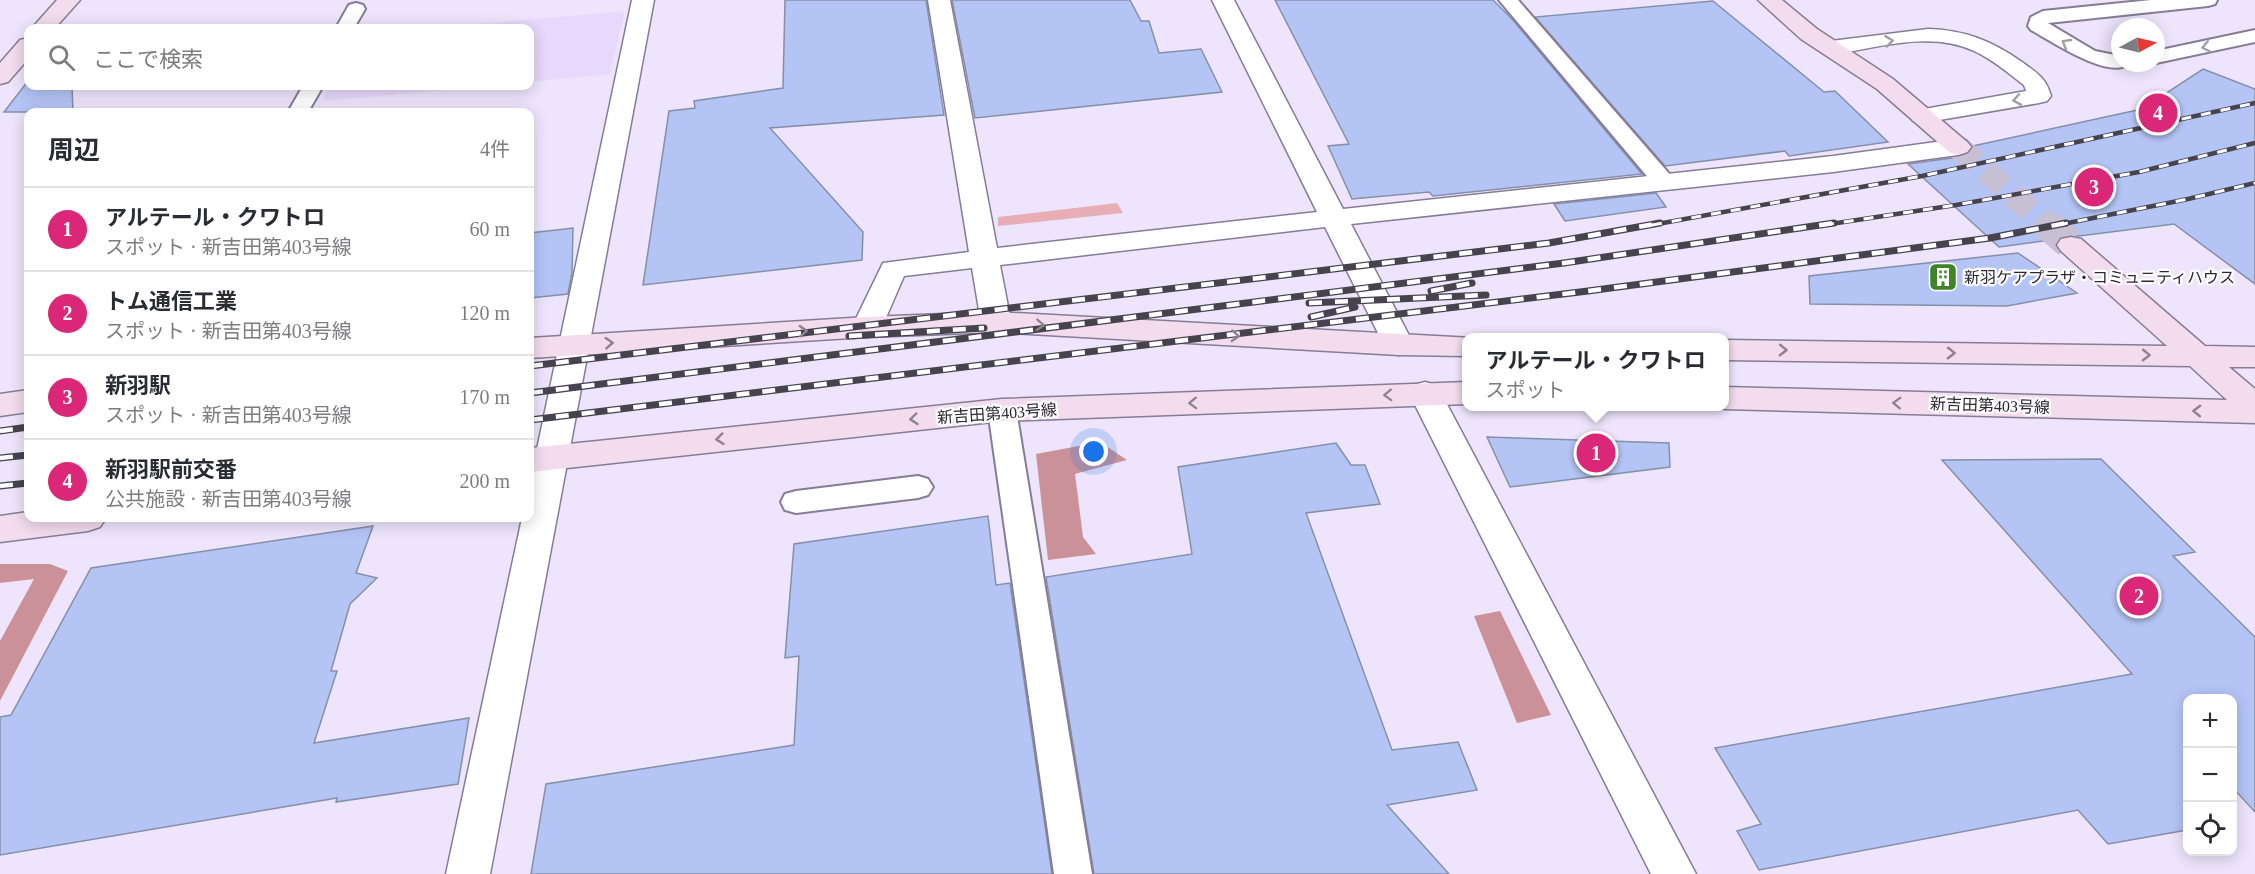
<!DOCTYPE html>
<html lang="ja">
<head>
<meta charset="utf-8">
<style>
	:root { --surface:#fff; --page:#f2f2f3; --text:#2b2b33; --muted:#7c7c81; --line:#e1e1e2; --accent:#db2777 }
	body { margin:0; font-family:"Times New Roman","Noto Sans JP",serif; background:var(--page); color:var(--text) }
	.controls { position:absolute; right:18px; bottom:18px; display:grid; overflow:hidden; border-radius:12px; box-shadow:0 3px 15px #0003 }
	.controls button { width:54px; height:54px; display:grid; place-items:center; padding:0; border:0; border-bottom:2px solid var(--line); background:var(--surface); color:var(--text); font:30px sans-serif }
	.compass { position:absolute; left:2111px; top:18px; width:54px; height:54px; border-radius:50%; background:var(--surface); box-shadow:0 3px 15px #0003; rotate:83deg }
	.you { position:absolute; left:1094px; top:452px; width:21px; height:21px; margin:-15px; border:4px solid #fff; border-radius:50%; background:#1a73e8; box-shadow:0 0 0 9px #1a73e833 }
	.badge { display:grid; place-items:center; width:39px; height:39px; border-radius:50%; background:var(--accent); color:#fff; font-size:20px; font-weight:700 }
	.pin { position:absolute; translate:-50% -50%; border:3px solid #fff; box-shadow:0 2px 6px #0006 }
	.popup { position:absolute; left:1462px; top:333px; width:267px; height:78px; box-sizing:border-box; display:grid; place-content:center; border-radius:12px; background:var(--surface); filter:drop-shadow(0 2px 4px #0005); font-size:20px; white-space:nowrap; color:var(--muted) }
	.popup b { font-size:22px; color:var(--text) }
	.popup::after { content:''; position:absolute; left:50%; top:100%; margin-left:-12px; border:12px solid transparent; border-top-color:var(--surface) }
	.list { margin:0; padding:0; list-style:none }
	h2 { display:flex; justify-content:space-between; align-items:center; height:78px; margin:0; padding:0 24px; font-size:26px }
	h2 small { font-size:20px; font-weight:400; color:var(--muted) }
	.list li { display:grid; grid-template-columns:39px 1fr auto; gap:18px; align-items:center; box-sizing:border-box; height:84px; padding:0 24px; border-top:2px solid var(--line) }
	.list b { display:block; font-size:22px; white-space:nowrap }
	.list p { margin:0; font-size:20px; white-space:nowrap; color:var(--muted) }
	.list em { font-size:20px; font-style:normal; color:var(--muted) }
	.icon { flex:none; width:33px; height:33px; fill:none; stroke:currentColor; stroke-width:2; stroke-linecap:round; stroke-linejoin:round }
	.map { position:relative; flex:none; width:2255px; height:874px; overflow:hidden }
	.search { position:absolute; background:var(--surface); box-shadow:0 3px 15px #0003; left:24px; top:24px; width:510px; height:66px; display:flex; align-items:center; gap:15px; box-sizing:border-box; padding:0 21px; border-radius:12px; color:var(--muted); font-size:22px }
	.panel { position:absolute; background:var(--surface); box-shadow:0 3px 15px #0003; left:24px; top:108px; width:510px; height:414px; border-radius:12px }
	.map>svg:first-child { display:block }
	.built { fill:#e7d8fc }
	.green { fill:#e7aeb6 }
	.forest { fill:#cb9199 }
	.building { fill:#b4c4f5; stroke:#868fa9; stroke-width:1.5 }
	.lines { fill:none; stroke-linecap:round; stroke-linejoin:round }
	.secondary-tunnel-far1 { stroke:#c7bfd4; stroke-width:24; stroke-dasharray:24 12; stroke-linecap:butt }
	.secondary-tunnel { stroke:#c7bfd4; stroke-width:31; stroke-dasharray:31 16; stroke-linecap:butt }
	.lane-casing { stroke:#867c96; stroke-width:4 }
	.street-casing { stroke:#867c96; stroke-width:3 }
	.secondary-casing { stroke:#867c96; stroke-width:3 }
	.lane { fill:#fff; fill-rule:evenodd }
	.street { fill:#fff; fill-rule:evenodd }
	.secondary { fill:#f2dced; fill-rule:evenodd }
	.rail-far1-casing { stroke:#46424e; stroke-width:4.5 }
	.rail-casing { stroke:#46424e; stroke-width:7 }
	.rail-far1 { stroke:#fff; stroke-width:3; stroke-dasharray:10; stroke-linecap:butt }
	.rail { stroke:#fff; stroke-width:4.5; stroke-dasharray:13; stroke-linecap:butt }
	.oneway { stroke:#a09ea3 }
	.oneway2 { stroke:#8f8290 }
	.labels { text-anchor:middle; stroke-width:4.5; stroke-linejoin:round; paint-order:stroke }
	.poi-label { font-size:16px; fill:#2c2833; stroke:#fff; text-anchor:start }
	.street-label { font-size:16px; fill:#2c2833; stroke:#fff }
</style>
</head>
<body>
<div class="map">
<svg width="2255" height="874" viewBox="0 0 2255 874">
	<rect width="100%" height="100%" fill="#eee5fc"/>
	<!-- built -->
	<path class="built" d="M625 11 610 74 530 82V28H436Z
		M330 86H491L322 101Z"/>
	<!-- green -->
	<path class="green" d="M1117 203 1123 213 998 226V217Z"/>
	<!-- forest -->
	<path class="forest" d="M1100 442 1127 460 1075 474 1083 537 1096 554 1048 560 1036 454Z
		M0 564H50L68 571 0 701V641L34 579 0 583Z
		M1500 611 1551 715 1517 723 1474 616Z"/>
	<!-- building -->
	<path class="building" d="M785 0H926L944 115 770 128 863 232 862 260 643 285 669 111 695 108 694 101 783 88Z
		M952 0H1130L1141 21H1149L1159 53 1201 49 1222 92 975 118Z
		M1275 0H1493L1512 19 1642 174 1433 196 1429 192 1352 199 1328 146 1349 144Z
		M1713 1 1824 92 1835 91 1888 142 1789 156 1785 151 1665 166 1535 17Z
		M2203 69 2255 89V284L2174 224 2079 236 2071 235 2058 239 1999 247 1908 164 1959 157 1969 153 1973 146 2142 109Z
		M28 81V86H72L73 112H4Z
		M1656 193 1666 207 1565 221 1554 204Z
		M573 228 572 272 568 294 530 298V233Z
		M2018 253 2077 293 2007 306 1810 304 1809 276Z
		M1487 437 1669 443 1670 467 1510 487Z
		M1336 443 1351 465H1365L1380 504 1306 513 1392 750 1458 742 1477 790 1387 805 1449 874H1094L1046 577 1192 554 1178 467Z
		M2101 459 2195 552 2173 556 2255 637V812L2232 787V699H2187V830L2108 844 2078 810 1759 870 1737 831 1761 824 1715 748 2132 674 1942 460Z
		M988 516 996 585 1010 583 1052 874H531L546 784 794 745 799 656 785 658 794 544Z
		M373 526 356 573 377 578 350 604 331 671H337L314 743 469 718 458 784 336 802 337 798 0 855V717L11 715 91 568Z"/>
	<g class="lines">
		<!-- secondary-tunnel-far1 -->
		<path class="secondary-tunnel-far1" d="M1958 147 2047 225"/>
		<!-- secondary-tunnel -->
		<path class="secondary-tunnel" d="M2046 223 2071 245"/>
		<!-- lane casing -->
		<g class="lane-casing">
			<path id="lane" d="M1499 0H1518L1672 177 1675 182 1672 187 1664 189 1656 187Z
				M2151 0H2217L2215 4 2208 6 2048 23 2095 51 2120 56V63H2129C2112 82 2049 40 2031 30L2028 26 2031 17 2043 11Z
				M356 3 363 5 365 9 354 28H336L349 5Z
				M2255 30V42L2156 63V51Z
				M303 86H323L308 112H288Z
				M1002 400 1012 403 1016 410 1092 874H1054L988 410 992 403Z
				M918 476 928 479 933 487 928 495 918 498 796 513 785 510 781 502 785 494 796 491Z"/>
		</g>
		<!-- street casing -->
		<g class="street-casing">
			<path id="street" d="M632 0H654L490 874H446L522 518H530V482Z
				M928 0H950L997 248 1317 212 1212 0H1234L1343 209 1833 156 1958 139 1967 142 1971 147 1967 152 1958 155 1833 172 1351 224 1414 345 1410 352 1399 355 1388 352 1384 345 1325 227 1000 265 1011 322 1007 329 996 332 985 329 981 322 972 268 904 276 882 327 878 334 867 337 856 334 852 327 883 263 969 252Z
				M1928 29C1965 30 1992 41 2022 62 2037 73 2046 78 2051 96L2047 101 2039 103 1922 123 1913 121 1910 116 1913 111 2026 91 2024 85C2008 73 1992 59 1974 51 1931 30 1875 48 1831 55L1823 53 1820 48 1823 43 1831 41Z
				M1425 382 1436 385 1441 393 1696 874H1651L1409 393 1414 385Z"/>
		</g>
		<!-- secondary casing -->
		<g class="secondary-casing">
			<path id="secondary" d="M57 0H80L55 28H32Z
				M1758 0H1782L1817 29 1893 79 1967 142 1971 147 1967 152 1958 155 1949 152 1877 89 1801 39Z
				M28 38V59L8 82 0 84V63L20 40Z
				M2071 237 2081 239 2205 346 2255 347V367H2229L2255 389V423L1725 409 1716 406H1725V387L2227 400 2190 366 1725 360V340L2167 346 2061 251 2057 245 2061 239Z
				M996 312 1473 338H1467V356L1399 355 996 332 867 337 530 358V338L867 317Z
				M1467 382V404L1002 421 530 472V448L1002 399Z
				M28 390V412L0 416V394Z
				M28 512V518H106L100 527 88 531 0 542V516Z"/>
		</g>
		<!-- lane -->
		<use href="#lane" class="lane"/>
		<!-- street -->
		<use href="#street" class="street"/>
		<!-- secondary -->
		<use href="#secondary" class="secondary"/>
		<!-- rail-far1 casing -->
		<g class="rail-far1-casing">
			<path id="rail-far1" d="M1652 225 1922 176 2255 103
				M1824 225 1956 205 2139 172 2255 143
				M2058 225 2188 199 2255 183"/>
		</g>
		<!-- rail casing -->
		<g class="rail-casing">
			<path id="rail" d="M1431 291 1472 283
				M1309 303 1486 295
				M1311 317 1355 307
				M849 336 984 328
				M530 366 1549 243 1660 223
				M530 393 1564 263 1834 223
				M530 420 1588 291 1990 238 2066 223
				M0 431 28 427
				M0 458 28 455
				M0 486 28 483"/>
		</g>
		<!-- rail-far1 -->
		<use href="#rail-far1" class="rail-far1"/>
		<!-- rail -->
		<use href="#rail" class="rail"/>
	</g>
	<!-- one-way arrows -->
	<defs><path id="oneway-chevron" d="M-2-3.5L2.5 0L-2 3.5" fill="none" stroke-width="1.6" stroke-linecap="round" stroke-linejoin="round" transform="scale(1.5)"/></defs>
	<g class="oneway">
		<use href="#oneway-chevron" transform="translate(1889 41) rotate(-7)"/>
		<use href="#oneway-chevron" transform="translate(2066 43) rotate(-149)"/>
		<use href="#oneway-chevron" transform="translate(2206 47) rotate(168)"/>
		<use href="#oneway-chevron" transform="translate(2017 100) rotate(170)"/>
	</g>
	<g class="oneway2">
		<use href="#oneway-chevron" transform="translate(1040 325) rotate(3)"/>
		<use href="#oneway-chevron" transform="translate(803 331) rotate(-3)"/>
		<use href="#oneway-chevron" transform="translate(1235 336) rotate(3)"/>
		<use href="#oneway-chevron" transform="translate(609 343) rotate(-4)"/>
		<use href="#oneway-chevron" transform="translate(1783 350) rotate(1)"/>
		<use href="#oneway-chevron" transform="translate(1951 353) rotate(1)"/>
		<use href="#oneway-chevron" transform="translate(2146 355) rotate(1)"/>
		<use href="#oneway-chevron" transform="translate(1388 395) rotate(178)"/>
		<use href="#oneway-chevron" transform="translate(1193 403) rotate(178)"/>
		<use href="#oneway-chevron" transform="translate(1897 403) rotate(-178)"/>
		<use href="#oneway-chevron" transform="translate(2197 411) rotate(-179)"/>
		<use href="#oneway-chevron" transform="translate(914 419) rotate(174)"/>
		<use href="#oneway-chevron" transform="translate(720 439) rotate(174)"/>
	</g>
	<!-- icons -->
	<defs>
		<g id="building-square" transform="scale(1.5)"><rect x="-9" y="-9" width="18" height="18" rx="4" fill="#3f8427" stroke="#fff"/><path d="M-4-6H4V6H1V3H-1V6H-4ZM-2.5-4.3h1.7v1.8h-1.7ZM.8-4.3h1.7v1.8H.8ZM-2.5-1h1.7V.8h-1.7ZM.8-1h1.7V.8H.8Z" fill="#fff"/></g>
	</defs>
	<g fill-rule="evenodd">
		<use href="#building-square" x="1943" y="277"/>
	</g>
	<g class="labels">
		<!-- poi labels -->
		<g class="poi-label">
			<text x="1964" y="283">新羽ケアプラザ・コミュニティハウス</text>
		</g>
		<!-- street labels -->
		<g class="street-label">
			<text transform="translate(1990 405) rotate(2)" y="6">新吉田第403号線</text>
			<text transform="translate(997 413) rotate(-4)" y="6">新吉田第403号線</text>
		</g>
	</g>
</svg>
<div class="controls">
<button>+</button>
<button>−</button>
<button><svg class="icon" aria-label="locate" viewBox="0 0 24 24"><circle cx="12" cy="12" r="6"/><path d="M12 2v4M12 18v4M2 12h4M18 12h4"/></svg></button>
</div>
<svg class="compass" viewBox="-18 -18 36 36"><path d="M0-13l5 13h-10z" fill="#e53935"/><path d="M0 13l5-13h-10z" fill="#7c7c81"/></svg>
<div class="you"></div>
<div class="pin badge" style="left:1596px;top:453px">1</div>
<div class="popup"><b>アルテール・クワトロ</b>スポット</div>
<div class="pin badge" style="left:2139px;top:596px">2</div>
<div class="pin badge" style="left:2094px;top:187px">3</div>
<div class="pin badge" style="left:2158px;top:113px">4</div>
<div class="search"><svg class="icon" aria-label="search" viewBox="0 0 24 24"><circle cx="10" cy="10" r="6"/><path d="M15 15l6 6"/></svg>ここで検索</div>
<section class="panel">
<h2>周辺<small>4件</small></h2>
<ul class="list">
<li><span class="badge">1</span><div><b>アルテール・クワトロ</b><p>スポット · 新吉田第403号線</p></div><em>60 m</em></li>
<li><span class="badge">2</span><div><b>トム通信工業</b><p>スポット · 新吉田第403号線</p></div><em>120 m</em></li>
<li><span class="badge">3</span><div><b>新羽駅</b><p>スポット · 新吉田第403号線</p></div><em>170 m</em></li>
<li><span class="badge">4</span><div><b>新羽駅前交番</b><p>公共施設 · 新吉田第403号線</p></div><em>200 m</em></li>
</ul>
</section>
</div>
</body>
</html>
